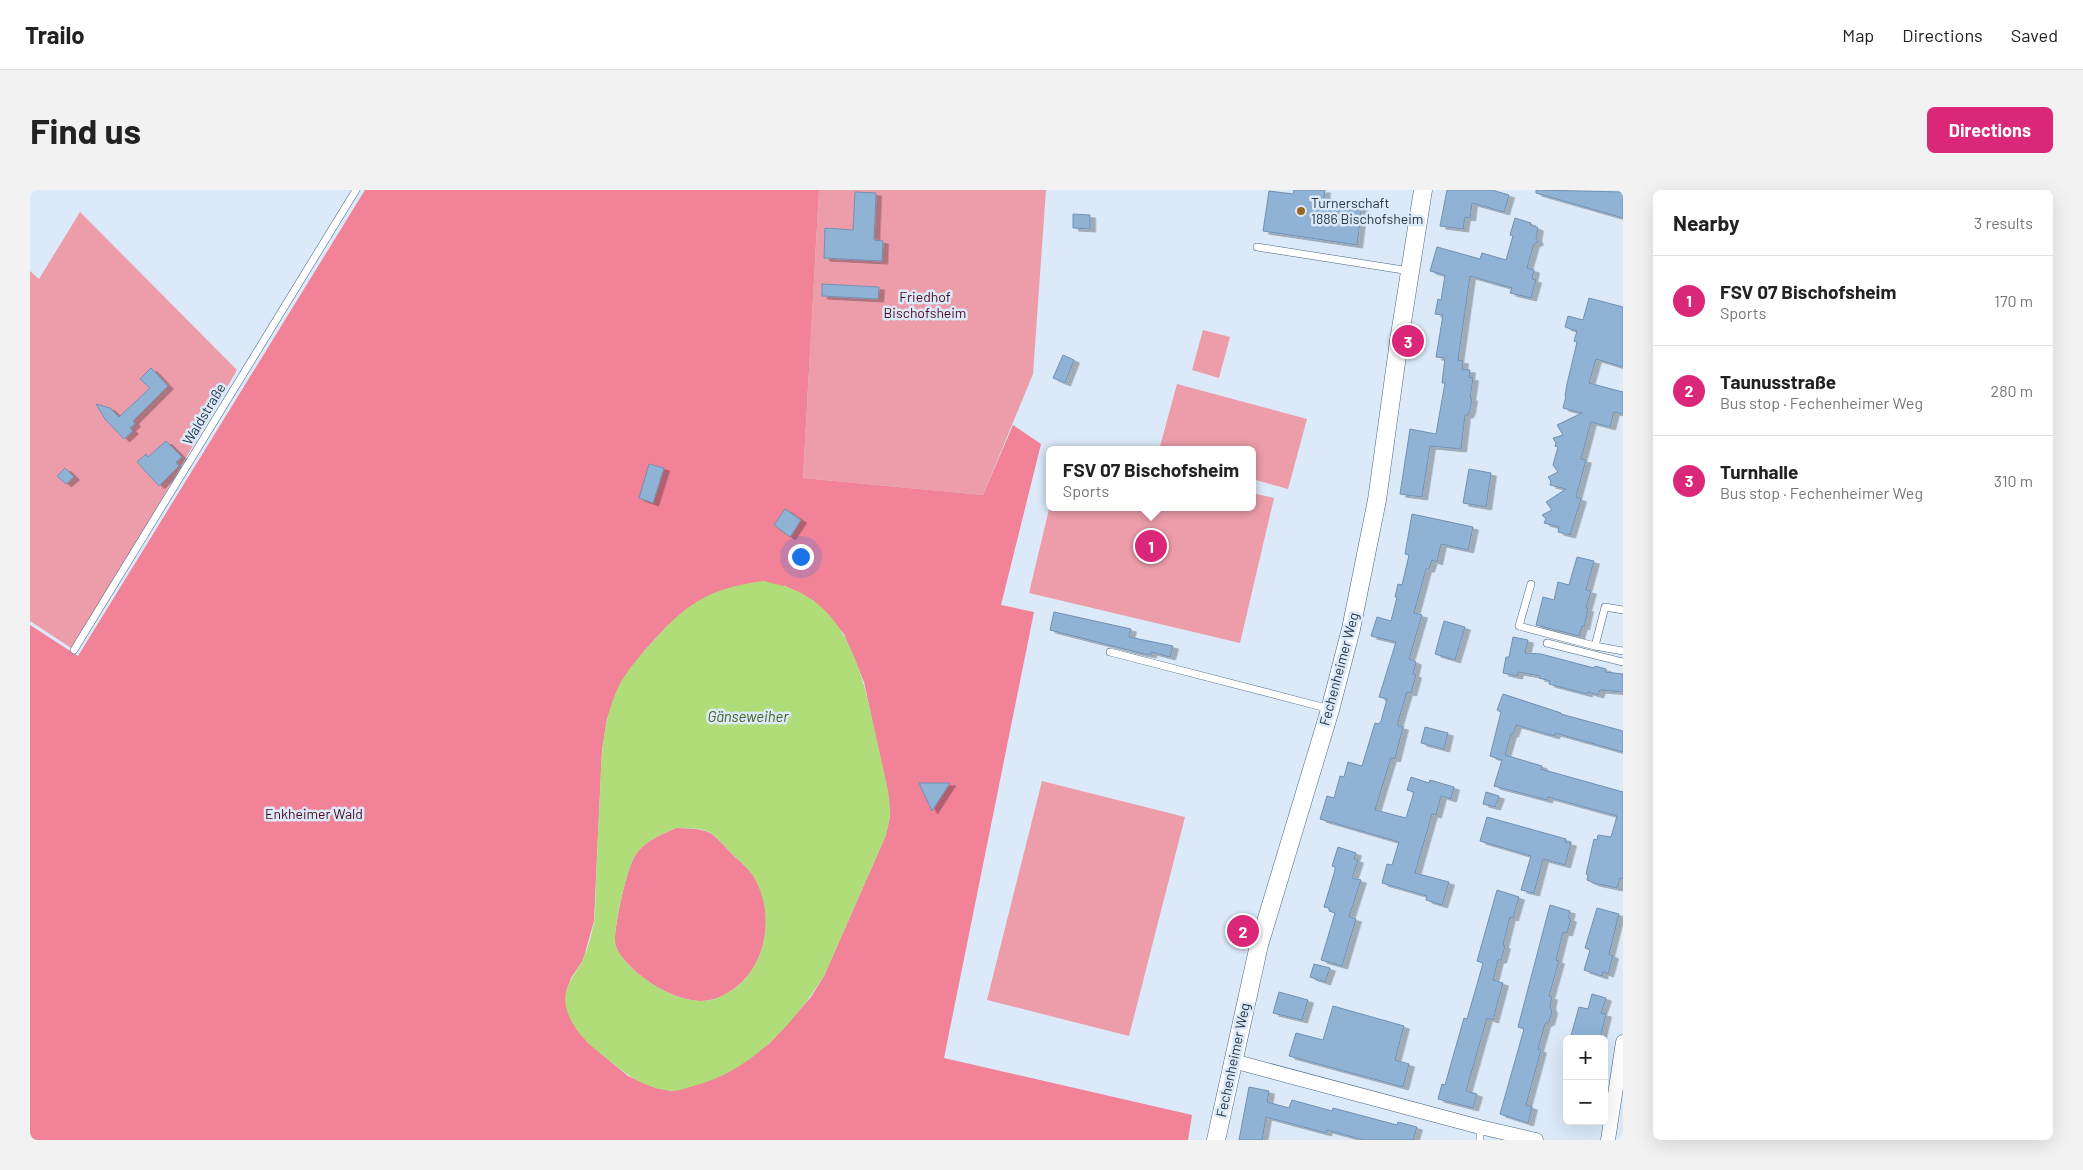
<!DOCTYPE html>
<html lang="en">
<head>
<meta charset="utf-8">
<style>
	:root { --surface:#fff; --page:#f2f2f2; --text:#222; --muted:#767676; --line:#e0e0e0; --accent:#db2777 }
	body { margin:0; font-family:Barlow,sans-serif; background:var(--page); color:var(--text) }
	.controls { position:absolute; right:15px; bottom:15px; display:grid; overflow:hidden; border-radius:8px; box-shadow:0 5px 20px #0002 }
	.controls button { width:45px; height:45px; display:grid; place-items:center; padding:0; border:0; border-bottom:1px solid var(--line); background:var(--surface); color:var(--text); font:25px sans-serif }
	.you { position:absolute; left:770px; top:366px; width:18px; height:18px; margin:-12px; border:4px solid #fff; border-radius:50%; background:#1a73e8; box-shadow:0 0 0 8px #1a73e833 }
	.badge { display:grid; place-items:center; width:32px; height:32px; border-radius:50%; background:var(--accent); color:#fff; font-size:16px; font-weight:700 }
	.pin { position:absolute; translate:-50% -50%; border:2px solid #fff; box-shadow:0 1px 5px #0006 }
	.popup { position:absolute; left:1016px; top:256px; width:210px; height:65px; box-sizing:border-box; display:grid; place-content:center; border-radius:8px; background:var(--surface); filter:drop-shadow(0 1px 4px #0005); font-size:16px; white-space:nowrap; color:var(--muted) }
	.popup b { font-size:19px; color:var(--text) }
	.popup::after { content:''; position:absolute; left:50%; top:100%; margin-left:-10px; border:10px solid transparent; border-top-color:var(--surface) }
	.list { margin:0; padding:0; list-style:none }
	h2 { display:flex; justify-content:space-between; align-items:center; height:65px; margin:0; padding:0 20px; font-size:21px }
	h2 small { font-size:16px; font-weight:400; color:var(--muted) }
	.list li { display:grid; grid-template-columns:32px 1fr auto; gap:15px; align-items:center; box-sizing:border-box; height:90px; padding:0 20px; border-top:1px solid var(--line) }
	.list b { display:block; font-size:19px; white-space:nowrap }
	.list p { margin:0; font-size:16px; white-space:nowrap; color:var(--muted) }
	.list em { font-size:16px; font-style:normal; color:var(--muted) }
	.map { position:relative; flex:none; width:1593px; height:950px; overflow:hidden; border-radius:8px }
	header { display:flex; align-items:center; gap:30px; box-sizing:border-box; height:70px; padding:0 25px; background:var(--surface); border-bottom:1px solid var(--line) }
	header strong { font-size:24px }
	nav { display:flex; gap:28px; margin-inline-start:auto; font-size:18px }
	.intro { display:flex; align-items:center; justify-content:space-between; box-sizing:border-box; height:120px; padding:0 30px }
	h1 { margin:0; font-size:35px }
	.button { padding:12px 22px; border-radius:8px; background:var(--accent); color:#fff; font-size:18px; font-weight:700 }
	main { display:flex; gap:30px; padding:0 30px }
	aside { flex:1; background:var(--surface); border-radius:8px; box-shadow:0 5px 20px #0002 }
	.map>svg:first-child { display:block }
	.green { fill:#ed9daa }
	.forest { fill:#f18297; fill-rule:evenodd }
	.water { fill:#b0dd79; fill-rule:evenodd }
	.building { fill:#8fb2d5; stroke:#6f91b3; filter:url(#shadow) }
	.lines { fill:none; stroke-linecap:round; stroke-linejoin:round }
	.service-casing { stroke:#456685; stroke-width:8 }
	.minor-casing { stroke:#456685; stroke-width:15 }
	.tertiary-casing { stroke:#456685; stroke-width:19 }
	.service { stroke:#fff; stroke-width:7 }
	.minor { stroke:#fff; stroke-width:14 }
	.tertiary { stroke:#fff; stroke-width:18 }
	.poi-dot { fill:#9c661f; stroke:#dbe9f8; stroke-width:2 }
	.labels { text-anchor:middle; stroke-width:5; stroke-linejoin:round; paint-order:stroke }
	.poi-label { font-size:14px; fill:#283645; stroke:#dbe9f8; text-anchor:start }
	.park-label { font-size:14px; fill:#4f0a1f; stroke:#dbe9f8 }
	.street-label { font-size:14px; fill:#283645; stroke:#dbe9f8 }
	.water-label { font-size:15px; font-style:italic; fill:#46621e; stroke:#dbe9f8 }
</style>
</head>
<body>
<header>
<strong>Trailo</strong>
<nav><a>Map</a><a>Directions</a><a>Saved</a></nav>
</header>
<div class="intro"><h1>Find us</h1><a class="button">Directions</a></div>
<main>
<div class="map">
<svg width="1593" height="950" viewBox="0 0 1593 950">
	<defs>
		<filter id="shadow"><feDropShadow dx="5.5" dy="3" stdDeviation="0" flood-color="#0004"/></filter>
	</defs>
	<rect width="100%" height="100%" fill="#dbe9f8"/>
	<!-- green -->
	<path class="green" d="M789 0H1016L1003 184 953 305 773 288Z
		M50 22 207 180 44 460 0 431V81L9 89Z
		M1173 140 1200 147 1189 188 1162 180Z
		M1147 194 1277 229 1258 299 1222 289V260H1129Z
		M1222 303 1244 308 1210 453 999 403 1020 315V317H1222Z
		M1012 591 1155 627 1099 846 957 810Z"/>
	<!-- forest -->
	<path class="forest" d="M335 0H789L773 288 953 305 983 235 1011 254 971 415 1004 422 914 868 1162 925 1158 950H0V435L48 466ZM755 396 768 402 784 411 803 431 814 444 834 492 857 599 860 626 856 645 794 786 781 807 739 854 643 901 626 898 598 886 557 852 542 830 536 816V802L541 788 553 770 564 731 572 560 577 529 590 494 615 460 638 435Z
		M646 638C683 639 680 641 704 666 712 673 722 682 727 691 745 728 736 780 699 802 691 807 682 811 671 811 645 811 613 791 596 772 591 766 586 760 585 752 584 737 597 676 606 664 616 650 631 645 646 638Z"/>
	<!-- water -->
	<path class="water" d="M734 391C745 394 756 396 767 401 824 427 836 500 848 555 852 577 861 603 860 626 859 633 857 639 856 645L794 786C763 834 723 879 667 895 659 897 650 901 642 901 618 899 599 887 581 872 562 857 541 841 536 816 532 796 546 785 553 769 558 758 562 744 564 732 566 719 565 706 566 693 567 665 568 636 570 607 571 570 572 528 590 494 599 477 614 461 627 447 661 409 684 398 734 391ZM646 638C683 638 680 641 704 666 712 673 722 682 726 691 745 728 736 780 699 802 691 807 682 811 671 811 645 811 613 791 596 772 591 766 586 760 585 752 584 737 597 676 606 664 616 650 631 645 646 638Z"/>
	<!-- building -->
	<path class="building" d="M1264 0H1295L1294 8 1332 14 1327 55 1233 41 1239 1 1263 4Z
		M1417 0H1462L1479 5 1474 22 1442 13 1440 28 1435 27 1433 39 1410 36Z
		M1506 0 1593 2V28L1506 3Z
		M825 2 846 3 844 50 853 51 852 71 794 68 795 38 823 40Z
		M1043 24 1060 25V39L1043 38Z
		M1485 28 1501 33 1500 35 1508 38 1506 48 1508 52 1504 54 1497 78 1504 80 1502 89 1506 90 1501 108 1480 103 1482 98 1440 86 1428 170 1433 171 1432 179 1440 180 1439 187 1443 188 1440 208H1442L1440 220 1438 225H1435L1431 259 1400 256 1392 307 1370 304 1380 239 1406 244 1415 193H1412L1415 168 1406 167 1413 125 1405 124 1408 109 1411 110 1415 85 1400 81 1407 57 1450 69 1452 63 1476 70 1483 46 1480 45Z
		M792 94 849 97 848 109 792 106Z
		M1559 108 1593 117V177L1566 169 1559 193 1593 202V224L1584 222 1580 237 1561 232 1551 269 1556 270 1546 307 1551 309 1540 345 1528 342 1529 337 1514 333 1516 329 1512 325 1522 320 1516 312 1536 299 1520 295 1521 291 1518 287 1528 282 1523 275 1528 257 1525 256 1526 253 1523 248 1533 245 1527 235 1552 223 1533 218 1536 206H1535L1537 194 1547 152 1544 151 1547 141 1535 137 1538 126 1553 130Z
		M1033 165 1044 170 1035 193 1023 188Z
		M121 178 138 196 103 231 105 234 100 238 103 241 94 249 75 229 66 214 80 218 89 227 120 198 110 189Z
		M136 251 152 267 146 272 149 276 129 296 107 272 116 264 118 267Z
		M619 274 634 278 623 313 609 308Z
		M35 278 44 287 36 294 27 286Z
		M1439 279 1461 283 1456 317 1433 313Z
		M755 319 771 330 760 347 744 335Z
		M1382 324 1443 337 1438 360 1411 354 1407 372 1402 370 1399 379H1396L1384 423 1392 425 1379 469 1386 472 1383 484 1386 485 1381 503 1377 502 1368 532V536L1373 537 1365 569 1361 568 1345 620 1376 628 1384 602 1377 600 1381 587 1399 593 1400 590 1424 597 1421 609 1411 606 1406 625 1402 624 1385 683 1419 692 1412 715 1396 710 1397 706 1352 693 1357 674 1362 675 1369 652 1290 629 1297 606 1304 608 1310 586 1314 587 1318 572 1332 576 1345 533 1349 534 1351 531 1357 509 1349 507 1366 452 1341 446 1347 427 1361 431 1367 407H1365L1368 394 1372 395 1379 365 1375 364Z
		M1547 367 1564 371 1556 400 1561 401 1556 418 1558 419 1554 437 1552 436 1549 446 1506 435 1513 407 1524 410 1528 392 1539 395Z
		M1024 422 1101 439 1099 447 1143 456 1140 467 1121 462V465L1110 463 1020 440Z
		M1414 431 1435 437 1425 470 1405 464Z
		M1483 447 1498 450 1495 463 1511 464 1564 478 1565 476 1576 479 1575 482 1593 484V502L1570 500 1568 505 1558 502 1557 504 1519 494 1520 491 1509 488 1510 486 1488 482 1487 486 1473 483 1476 467H1479Z
		M1473 504 1531 523V524L1593 541V562L1525 543 1524 546 1486 535 1483 544H1481L1475 565 1512 576 1511 579 1593 602V689L1590 688 1587 698 1564 693 1557 690 1558 685 1556 684 1564 649 1567 650 1568 645 1581 647 1587 626 1518 607 1517 610 1464 596 1472 570 1460 566 1471 522 1467 520Z
		M1395 537 1418 543 1414 559 1391 553Z
		M889 593H920L902 621Z
		M1456 602 1469 606 1465 617 1453 614Z
		M1457 627 1536 649 1535 652 1541 653 1535 675 1513 669 1504 703 1491 700 1501 666 1450 651Z
		M1308 657 1326 663 1324 669 1328 670 1322 688 1331 690 1319 727 1326 729 1312 776 1291 770 1305 723 1299 721V718L1294 717 1305 680V677L1302 676Z
		M1467 700 1489 707 1483 728 1480 727 1473 755 1475 756 1471 770H1468L1463 790 1473 793 1463 830 1457 828 1436 901 1447 904 1443 918 1408 909 1412 894 1415 895 1434 828 1437 829 1446 798 1453 773 1447 771Z
		M1520 715 1540 721 1538 728 1541 729 1537 743 1533 742 1526 770 1529 771 1519 806 1522 807 1520 816 1522 821 1519 832 1515 834 1508 859 1511 860 1496 915 1502 917 1498 933 1470 924 1494 839 1488 837Z
		M1567 718 1589 724 1579 764 1583 766 1578 784 1573 782 1572 786 1554 780 1560 760 1555 758Z
		M1284 774 1300 778 1295 792 1280 787Z
		M1249 802 1278 810 1272 830 1243 823Z
		M1562 804 1576 808 1571 823 1576 824 1570 849H1540L1549 817 1558 819Z
		M1303 816 1374 836 1365 870 1379 874 1373 897 1259 866 1266 843 1293 850Z
		M1219 897 1239 901 1237 912 1259 918 1262 910 1302 921 1303 918 1367 935 1368 932 1387 937 1383 950H1334L1297 940 1296 943 1236 927 1232 950H1209Z"/>
	<g class="lines">
		<!-- service casing -->
		<g class="service-casing">
			<path id="service" d="M1227 57 1380 81
				M1501 394 1489 436 1565 456
				M1593 420 1575 417 1565 456 1593 461
				M1517 453 1593 472
				M44 460 326 0
				M1080 462 1300 519
				M1450 950V937"/>
		</g>
		<!-- minor casing -->
		<g class="minor-casing">
			<path id="minor" d="M1203 871 1450 937 1506 950
				M1578 950 1593 852"/>
		</g>
		<!-- tertiary casing -->
		<g class="tertiary-casing">
			<path id="tertiary" d="M1186 950 1229 755 1300 520 1321 439 1347 310 1369 151 1393 0"/>
		</g>
		<!-- service -->
		<use href="#service" class="service"/>
		<!-- minor -->
		<use href="#minor" class="minor"/>
		<!-- tertiary -->
		<use href="#tertiary" class="tertiary"/>
	</g>
	<!-- markers -->
	<circle class="poi-dot" cx="1271" cy="21" r="5"/>
	<g class="labels">
		<!-- poi labels -->
		<g class="poi-label">
			<text x="1281" y="18">Turnerschaft<tspan x="1281" dy="16">1886 Bischofsheim</tspan></text>
		</g>
		<!-- park labels -->
		<g class="park-label">
			<text x="895" y="112">Friedhof<tspan x="895" dy="16">Bischofsheim</tspan></text>
			<text x="284" y="629">Enkheimer Wald</text>
		</g>
		<!-- street labels -->
		<g class="street-label">
			<text transform="translate(174 224) rotate(-59)" y="5">Waldstraße</text>
			<text transform="translate(1309 479) rotate(-75)" y="5">Fechenheimer Weg</text>
			<text transform="translate(1203 870) rotate(-78)" y="5">Fechenheimer Weg</text>
		</g>
		<!-- water labels -->
		<g class="water-label">
			<text x="718" y="532">Gänseweiher</text>
		</g>
	</g>
</svg>
<div class="controls">
<button>+</button>
<button>−</button>
</div>
<div class="you"></div>
<div class="pin badge" style="left:1121px;top:356px">1</div>
<div class="popup"><b>FSV 07 Bischofsheim</b>Sports</div>
<div class="pin badge" style="left:1213px;top:741px">2</div>
<div class="pin badge" style="left:1378px;top:151px">3</div>
</div>
<aside>
<h2>Nearby<small>3 results</small></h2>
<ul class="list">
<li><span class="badge">1</span><div><b>FSV 07 Bischofsheim</b><p>Sports</p></div><em>170 m</em></li>
<li><span class="badge">2</span><div><b>Taunusstraße</b><p>Bus stop · Fechenheimer Weg</p></div><em>280 m</em></li>
<li><span class="badge">3</span><div><b>Turnhalle</b><p>Bus stop · Fechenheimer Weg</p></div><em>310 m</em></li>
</ul>
</aside>
</main>
</body>
</html>
